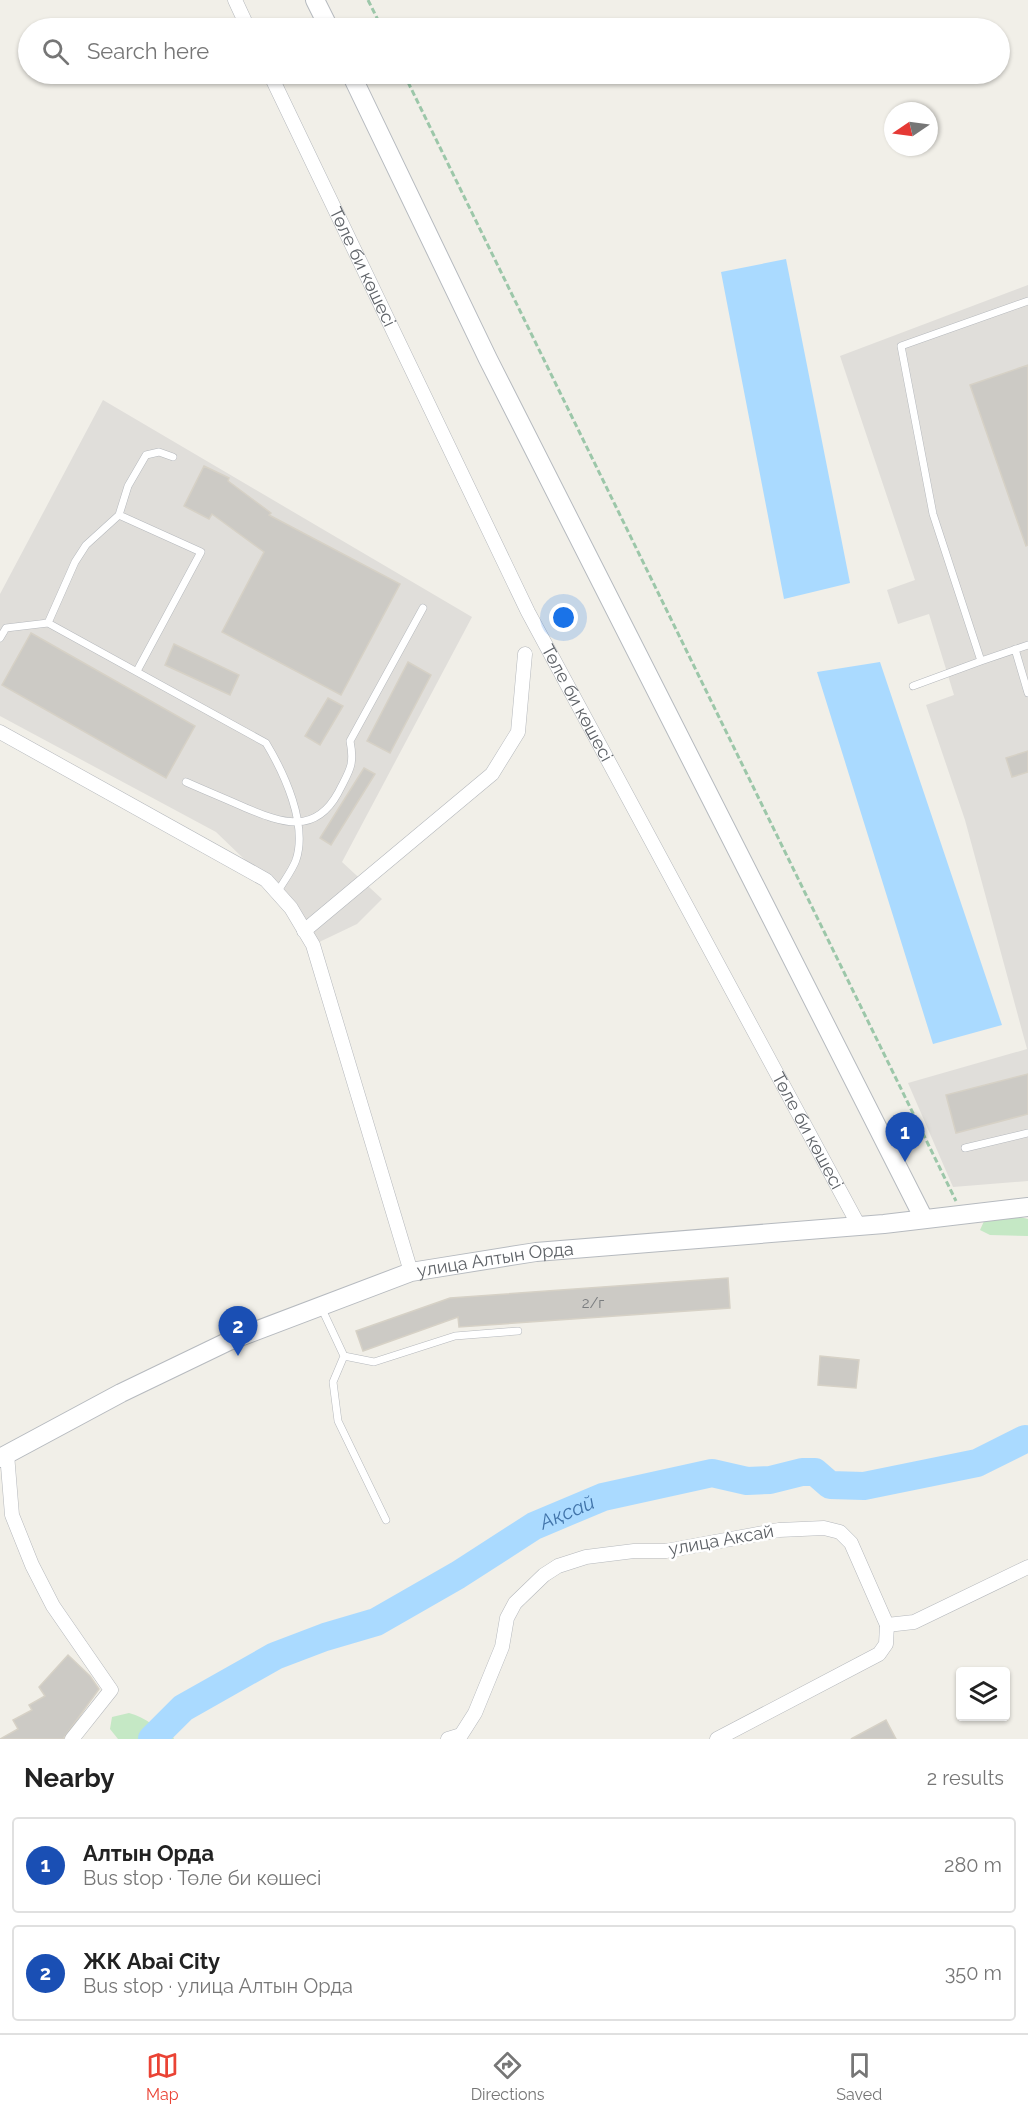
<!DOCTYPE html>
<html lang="en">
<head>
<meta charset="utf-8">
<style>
	:root { --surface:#fff; --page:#f2f2f2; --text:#222; --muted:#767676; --line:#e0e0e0; --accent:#ea4335 }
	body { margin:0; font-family:Raleway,sans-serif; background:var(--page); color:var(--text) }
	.controls { position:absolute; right:18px; bottom:18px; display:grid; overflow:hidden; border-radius:6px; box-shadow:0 2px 4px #0004 }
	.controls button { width:54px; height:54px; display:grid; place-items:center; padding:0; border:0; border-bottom:2px solid var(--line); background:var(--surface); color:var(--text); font:30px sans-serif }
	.compass { position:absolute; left:884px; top:102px; width:54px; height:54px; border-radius:50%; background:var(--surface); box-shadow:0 2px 4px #0004; rotate:257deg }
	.you { position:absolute; left:564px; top:618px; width:21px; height:21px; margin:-15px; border:4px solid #fff; border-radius:50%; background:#1a73e8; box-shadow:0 0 0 9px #1a73e833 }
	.badge { display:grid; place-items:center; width:39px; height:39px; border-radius:50%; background:var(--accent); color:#fff; font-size:20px; font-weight:700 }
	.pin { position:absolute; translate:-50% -50px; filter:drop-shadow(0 2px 3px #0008) }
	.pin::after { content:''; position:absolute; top:32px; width:21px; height:18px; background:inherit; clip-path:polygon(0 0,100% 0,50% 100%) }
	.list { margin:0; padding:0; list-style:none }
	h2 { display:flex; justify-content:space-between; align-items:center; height:78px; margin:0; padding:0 24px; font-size:26px }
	h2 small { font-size:20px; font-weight:400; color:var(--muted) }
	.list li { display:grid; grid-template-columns:39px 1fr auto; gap:18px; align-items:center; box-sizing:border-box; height:96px; margin:0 12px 12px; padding:0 12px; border:2px solid var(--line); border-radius:6px }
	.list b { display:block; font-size:22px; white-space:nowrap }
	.list p { margin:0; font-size:20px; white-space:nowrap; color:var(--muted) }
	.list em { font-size:20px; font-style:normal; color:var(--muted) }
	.icon { flex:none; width:33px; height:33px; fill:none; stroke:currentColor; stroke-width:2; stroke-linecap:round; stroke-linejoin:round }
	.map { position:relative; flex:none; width:1028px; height:1739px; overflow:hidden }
	.search { position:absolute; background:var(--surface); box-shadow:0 2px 4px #0004; left:18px; right:18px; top:18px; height:66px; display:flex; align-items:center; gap:15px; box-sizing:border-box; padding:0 21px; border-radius:33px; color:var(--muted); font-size:22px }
	.sheet { height:294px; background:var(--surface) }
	nav { display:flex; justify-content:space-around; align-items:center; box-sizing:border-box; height:84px; border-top:2px solid var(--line); background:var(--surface); font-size:16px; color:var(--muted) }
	nav a { display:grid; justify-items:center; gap:3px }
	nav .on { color:var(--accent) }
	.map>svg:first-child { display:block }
	.industrial { fill:#e0deda }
	.green { fill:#c5e8c5 }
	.water { fill:#aadaff }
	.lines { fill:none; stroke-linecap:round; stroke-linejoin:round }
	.river { stroke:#aadaff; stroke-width:28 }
	.building { fill:#cccac5; stroke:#d6d1c6; stroke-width:1.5 }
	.service-casing { stroke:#b5b8bc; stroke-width:8 }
	.minor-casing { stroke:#b5b8bc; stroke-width:15 }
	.secondary-casing { stroke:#b6babf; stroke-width:20 }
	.path { stroke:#9cc7a9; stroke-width:3; stroke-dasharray:6 3; stroke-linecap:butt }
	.service { stroke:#fff; stroke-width:7 }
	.minor { stroke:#fff; stroke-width:14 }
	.secondary { stroke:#fff; stroke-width:18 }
	.labels { text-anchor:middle; stroke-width:5; stroke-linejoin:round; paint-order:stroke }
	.number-label { font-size:15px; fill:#7a7d7f }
	.street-label { font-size:18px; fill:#5f6368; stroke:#fff }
	.water-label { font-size:20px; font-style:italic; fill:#4174aa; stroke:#fff }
</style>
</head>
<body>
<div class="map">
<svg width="1028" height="1739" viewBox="0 0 1028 1739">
	<rect width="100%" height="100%" fill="#f1efe8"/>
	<!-- industrial -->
	<path class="industrial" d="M1028 285V1181L953 1187 908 1083 1027 1049 965 820 926 705 954 695 929 614 898 624 887 590 915 580 840 356Z
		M103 400 472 617 342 862 382 899 357 924 313 945 266 880 216 832 0 716V594Z"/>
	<!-- green -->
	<path class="green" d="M1012 1215 1028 1219V1236L990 1235 980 1230 985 1219Z
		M129 1713C147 1718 155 1728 172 1735L174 1739H118L110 1729 112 1717Z"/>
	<!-- water -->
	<path class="water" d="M786 259 850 583 784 599 721 272Z
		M880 662 1002 1025 933 1044 817 672Z"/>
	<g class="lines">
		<!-- river -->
		<path class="river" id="s1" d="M152 1739 183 1708 275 1656 325 1637 376 1622 458 1575 534 1526 603 1497 712 1473 747 1481 770 1480 802 1472H815L830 1485 864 1486 977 1463 1025 1439"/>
	</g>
	<!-- building -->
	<path class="building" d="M1028 365V545L1026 546 970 385Z
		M204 466 229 478 228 481 271 513 269 515 400 584 341 695 222 632 264 552 212 514 209 519 184 506Z
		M31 633 195 726 166 778 2 685Z
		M174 644 239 675 230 695 165 665Z
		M408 662 431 675 390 753 367 741Z
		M328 698 343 706 320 745 305 736Z
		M1028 751V772L1012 777 1006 758Z
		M364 768 375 774 331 845 320 838Z
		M1028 1074V1114L956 1133 946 1095Z
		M728 1278 730 1308 459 1327 458 1317 363 1351 356 1331 450 1298Z
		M820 1356 859 1360 856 1388 818 1385Z
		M68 1655 90 1676 99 1689 63 1739H0L18 1729 13 1720 32 1710 29 1705 45 1696 39 1687Z
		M886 1720 896 1739H851Z"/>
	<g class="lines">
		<!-- service casing -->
		<g class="service-casing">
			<path id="service" d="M173 457 159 452 146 455 128 486 119 515 86 545 75 562 48 623 266 743C284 773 308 824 296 860 292 871 283 882 277 893
				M119 515 201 552 137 671
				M0 638 6 628 48 623
				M1015 649 1028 693
				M981 661 1028 645
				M913 686 981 661 933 514 901 346 1028 301
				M186 782C206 791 226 799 246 808 282 823 315 835 338 793 349 771 355 766 350 741L423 608
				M965 1148 1028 1133
				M321 1307 344 1356 333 1382 338 1421 386 1520
				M344 1356 374 1362 455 1336 518 1331"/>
		</g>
		<!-- minor casing -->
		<g class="minor-casing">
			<g id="minor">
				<path d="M235 0 248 28"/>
				<path id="s2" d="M270 74 528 612 859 1226"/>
				<path d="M0 732 266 880 291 908 313 945 411 1272"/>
				<path d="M304 931 492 774 518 732 525 654"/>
				<path d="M7 1454 12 1515 32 1565 53 1606 111 1690 72 1739"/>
				<path d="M448 1739 461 1735 475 1713 502 1647 507 1618 515 1603 544 1575 558 1566 586 1557 634 1551H666L779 1530 824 1528 840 1532 851 1543 887 1625 914 1622 1028 1567"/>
				<path d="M717 1739 879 1654 886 1644 887 1625"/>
			</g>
		</g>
		<!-- secondary casing -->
		<g class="secondary-casing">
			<g id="secondary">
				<path d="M315 0 329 28"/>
				<path d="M351 74 488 359 924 1219"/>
				<path id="s3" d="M0 1458 121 1393 229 1341 411 1272 536 1252 884 1224 1028 1207"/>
			</g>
		</g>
		<!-- path -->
		<path class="path" d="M368 0 382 28
			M404 74 956 1201"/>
		<!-- service -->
		<use href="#service" class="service"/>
		<!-- minor -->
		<use href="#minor" class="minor"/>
		<!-- secondary -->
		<use href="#secondary" class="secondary"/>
	</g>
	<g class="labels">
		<!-- number labels -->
		<g class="number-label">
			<text x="593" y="1308">2/г</text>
		</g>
		<!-- street labels -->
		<g class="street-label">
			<text dy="6" stroke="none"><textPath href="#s2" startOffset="214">Төле би көшесі</textPath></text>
			<text dy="6" stroke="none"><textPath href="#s2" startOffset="700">Төле би көшесі</textPath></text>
			<text dy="6" stroke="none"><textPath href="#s2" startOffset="1186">Төле би көшесі</textPath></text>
			<text dy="6" stroke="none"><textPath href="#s3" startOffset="537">улица Алтын Орда</textPath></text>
			<text transform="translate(721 1540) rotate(-10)" y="6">улица Аксай</text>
		</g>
		<!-- water labels -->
		<g class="water-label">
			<text dy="7" stroke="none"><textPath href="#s1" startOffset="477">Ақсай</textPath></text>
		</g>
	</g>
</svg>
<div class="controls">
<button><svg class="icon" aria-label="layers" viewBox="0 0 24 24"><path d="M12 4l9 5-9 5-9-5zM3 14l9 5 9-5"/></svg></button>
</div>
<svg class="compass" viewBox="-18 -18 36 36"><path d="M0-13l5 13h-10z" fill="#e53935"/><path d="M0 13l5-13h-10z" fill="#767676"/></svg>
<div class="you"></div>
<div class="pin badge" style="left:905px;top:1162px;background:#1a4fb4">1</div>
<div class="pin badge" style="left:238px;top:1356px;background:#1a4fb4">2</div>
<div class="search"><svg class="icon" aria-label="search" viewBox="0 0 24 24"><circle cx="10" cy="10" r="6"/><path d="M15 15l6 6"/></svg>Search here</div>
</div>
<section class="sheet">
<h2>Nearby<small>2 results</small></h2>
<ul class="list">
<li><span class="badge" style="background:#1a4fb4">1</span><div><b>Алтын Орда</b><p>Bus stop · Төле би көшесі</p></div><em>280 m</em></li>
<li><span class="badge" style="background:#1a4fb4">2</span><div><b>ЖК Abai City</b><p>Bus stop · улица Алтын Орда</p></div><em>350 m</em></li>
</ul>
</section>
<nav>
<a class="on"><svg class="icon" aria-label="map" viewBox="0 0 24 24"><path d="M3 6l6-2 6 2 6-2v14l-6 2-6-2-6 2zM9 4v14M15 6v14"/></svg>Map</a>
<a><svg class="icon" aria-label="directions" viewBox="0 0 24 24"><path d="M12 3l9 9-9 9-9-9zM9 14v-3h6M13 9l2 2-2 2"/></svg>Directions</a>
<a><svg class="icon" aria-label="saved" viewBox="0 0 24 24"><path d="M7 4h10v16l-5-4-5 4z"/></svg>Saved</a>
</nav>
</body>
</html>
